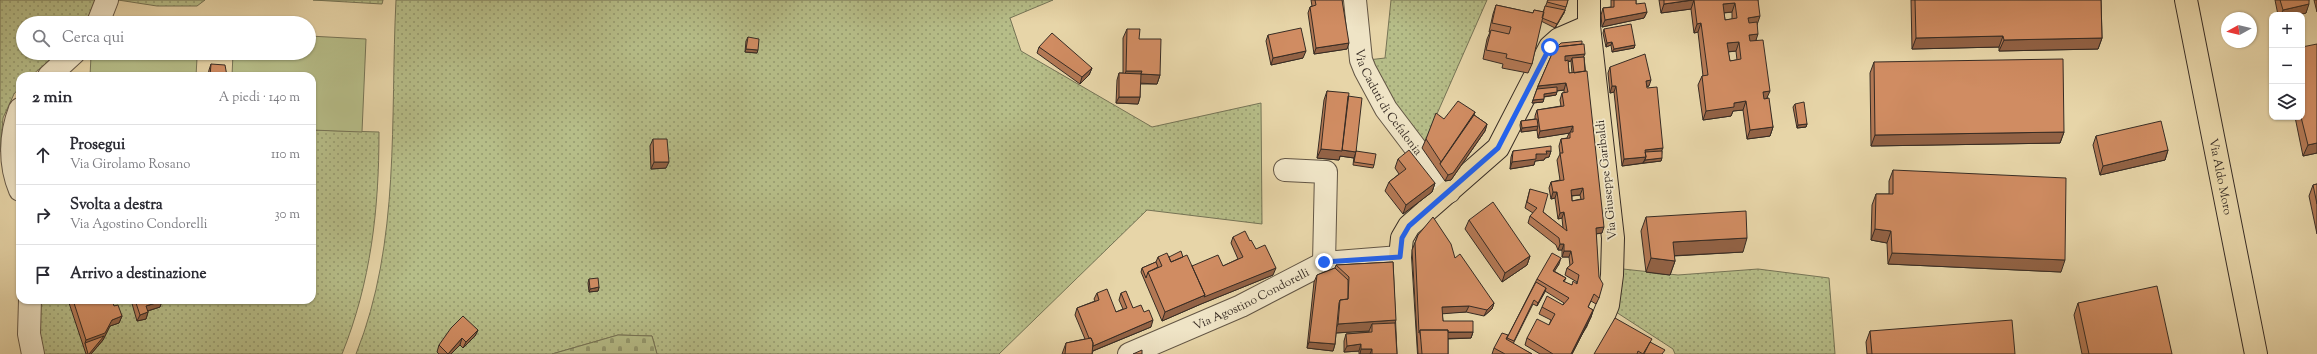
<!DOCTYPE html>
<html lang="it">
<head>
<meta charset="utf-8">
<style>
	:root { --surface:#fff; --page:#f7f7f7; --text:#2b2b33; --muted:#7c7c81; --line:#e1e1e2 }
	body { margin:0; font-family:"Sorts Mill Goudy",serif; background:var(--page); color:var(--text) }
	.controls { position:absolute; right:12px; top:12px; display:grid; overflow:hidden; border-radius:8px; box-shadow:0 1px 3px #0004 }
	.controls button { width:36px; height:36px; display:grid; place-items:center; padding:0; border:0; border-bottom:1px solid var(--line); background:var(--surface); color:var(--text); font:20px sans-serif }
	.compass { position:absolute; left:2221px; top:12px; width:36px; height:36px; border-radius:50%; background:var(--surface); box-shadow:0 1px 3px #0004; rotate:262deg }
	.stop { position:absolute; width:12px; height:12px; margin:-9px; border:3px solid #2563eb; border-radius:50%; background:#fff }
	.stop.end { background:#2563eb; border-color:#fff; box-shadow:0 1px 4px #0008 }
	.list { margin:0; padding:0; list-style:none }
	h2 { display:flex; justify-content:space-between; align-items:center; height:52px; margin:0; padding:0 16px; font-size:17px }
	h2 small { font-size:13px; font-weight:400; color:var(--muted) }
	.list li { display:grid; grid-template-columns:26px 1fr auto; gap:12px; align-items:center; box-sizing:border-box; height:60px; padding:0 16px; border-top:1px solid var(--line) }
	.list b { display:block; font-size:15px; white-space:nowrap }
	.list p { margin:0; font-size:13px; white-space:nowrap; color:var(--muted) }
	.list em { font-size:13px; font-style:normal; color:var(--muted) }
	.icon { flex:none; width:22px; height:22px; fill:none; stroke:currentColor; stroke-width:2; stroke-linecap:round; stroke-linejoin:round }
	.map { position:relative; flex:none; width:2317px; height:354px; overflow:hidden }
	.search { position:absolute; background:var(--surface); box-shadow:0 1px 3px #0004; left:16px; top:16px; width:300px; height:44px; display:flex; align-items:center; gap:10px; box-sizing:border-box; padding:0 14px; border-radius:22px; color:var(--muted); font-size:15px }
	.panel { position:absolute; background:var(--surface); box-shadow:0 1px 3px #0004; left:16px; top:72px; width:300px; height:232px; border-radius:12px }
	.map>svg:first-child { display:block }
	.grass { fill:url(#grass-dots); stroke:#767456 }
	.cemetery { fill:url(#cemetery-stones); stroke:#767456 }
	.green { fill:#b6bd88; stroke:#767456 }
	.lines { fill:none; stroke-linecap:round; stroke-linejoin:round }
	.minor-casing { stroke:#635645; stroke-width:24 }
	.major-casing { stroke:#372c24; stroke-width:24 }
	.minor { stroke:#efe4c6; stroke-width:22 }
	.major { stroke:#e7d5a8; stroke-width:22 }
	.wall { fill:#b37854; stroke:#372c24; fill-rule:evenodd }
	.shaded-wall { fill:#926245; stroke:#372c24 }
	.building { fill:#d08c62; stroke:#372c24; fill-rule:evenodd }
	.route { stroke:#2563eb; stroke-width:5 }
	.labels { text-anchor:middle; stroke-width:3.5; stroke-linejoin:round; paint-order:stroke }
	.street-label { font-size:12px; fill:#372c24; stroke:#efe4c6 }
</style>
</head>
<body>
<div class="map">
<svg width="2317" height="354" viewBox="0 0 2317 354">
	<defs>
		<pattern id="grass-dots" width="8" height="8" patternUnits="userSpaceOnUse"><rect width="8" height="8" fill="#b6bd88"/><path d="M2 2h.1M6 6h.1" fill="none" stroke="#959a6f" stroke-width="1.8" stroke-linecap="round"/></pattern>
		<pattern id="cemetery-stones" width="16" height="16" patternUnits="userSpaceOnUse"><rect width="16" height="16" fill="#b6bd88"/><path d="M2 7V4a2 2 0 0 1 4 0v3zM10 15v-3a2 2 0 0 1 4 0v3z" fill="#959a6f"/></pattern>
	</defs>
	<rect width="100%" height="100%" fill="#e7d5a8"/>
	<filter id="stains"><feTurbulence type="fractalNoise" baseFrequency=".005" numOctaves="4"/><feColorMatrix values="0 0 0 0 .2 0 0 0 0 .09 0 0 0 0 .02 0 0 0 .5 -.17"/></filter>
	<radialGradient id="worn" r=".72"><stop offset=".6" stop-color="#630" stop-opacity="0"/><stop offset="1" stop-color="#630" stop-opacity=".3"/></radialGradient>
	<!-- grass -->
	<path class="grass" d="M0 0H95L86 23H23V53H58L31 76H20V87L14 94 3 118 0 152Z
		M118 0H205L197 6H157Z
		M313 0H383L382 4Z
		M396 0H1053L1010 18 1021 51 1152 127 1261 103 1262 224 1147 210 999 354H657L652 336 618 335 552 354H356C401 242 390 118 396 0Z
		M1391 0H1487L1422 148 1368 60 1385 58Z
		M312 130 379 132C379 209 371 282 342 354H43L38 336 39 300H312Z
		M1623 269 1678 275 1758 269 1829 278 1835 354H1675L1673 349 1616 312Z"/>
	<!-- cemetery -->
	<path class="cemetery" d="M618 335 652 336 657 354H552Z"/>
	<!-- green -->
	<path class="green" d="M309 36 366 39 362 132 312 130V76H232L233 53H309Z
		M91 56 197 58 196 76H90Z"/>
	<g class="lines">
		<!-- minor casing -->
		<g class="minor-casing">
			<g id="minor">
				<path id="s1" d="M1355 0 1361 60 1365 70 1386 109 1449 192"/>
				<path d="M98 23 107 0"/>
				<path d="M49 76 74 53"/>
				<path d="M20 109C10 135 9 164 20 190"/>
				<path d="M1285 170 1326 172 1324 263"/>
				<path d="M30 300 29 334 33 354"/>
				<path id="s2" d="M1129 354 1241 306 1324 263 1400 257"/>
			</g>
		</g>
		<!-- major casing -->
		<g class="major-casing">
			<g id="major">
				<path id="s3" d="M2186 0 2256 354"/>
				<path d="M1406 354 1400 257 1402 238 1409 226 1498 148 1550 47 1559 39 1589 26"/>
				<path d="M1583 354 1597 332 1608 305 1612 275 1613 238 1589 26V0"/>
			</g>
		</g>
		<!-- minor -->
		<use href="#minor" class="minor"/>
		<!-- major -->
		<use href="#major" class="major"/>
	</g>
	<!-- wall -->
	<path class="wall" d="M1311 0H1342L1347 49 1314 54 1308 13 1310 7 1312 6Z
		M1548 0H1568L1564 13 1555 28 1541 21 1532 64 1528 73 1502 68 1503 64 1483 59 1487 39 1490 32H1489L1493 14 1496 5 1533 13 1534 10 1543 12Z
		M1611 0H1636V4L1647 12 1644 18 1602 27 1601 15 1603 8 1611 7Z
		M1659 0H1758L1756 41 1773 127 1770 136 1747 139 1743 110 1733 111 1731 116 1703 120 1698 85 1702 76H1703L1698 32 1694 33 1691 9 1661 13ZM1732 12V19L1725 20 1724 13ZM1736 51 1737 60 1730 61 1728 52Z
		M1911 0H2101L2102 38 2098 49 1999 51V47L1912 49Z
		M2275 0H2309L2306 13 2299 15H2278Z
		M2314 0H2317V12Z
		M1127 29 1139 39 1160 75 1157 84H1140V97L1138 104 1116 103 1117 80 1119 73H1123V38Z
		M1604 29 1635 45 1634 48 1612 52 1611 45 1606 47 1603 33Z
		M1268 35 1303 58 1271 65 1266 41Z
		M748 37 757 53 745 52 746 41Z
		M2317 44V153L2303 156 2295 117H2302Z
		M1039 47 1092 68 1089 75 1080 84 1037 53Z
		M1555 47 1584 57 1602 233 1596 234 1599 298 1596 304 1591 301 1588 307 1593 310 1591 317 1572 354H1540L1525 345 1527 338 1549 325 1551 320 1539 314 1542 307 1563 305 1564 303 1545 291 1537 306 1533 304 1513 344 1532 354H1492L1494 348 1507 338 1537 279 1559 264 1554 271 1566 278 1564 282 1571 285 1576 284 1577 282 1565 275 1567 268 1570 266 1569 257H1562V250H1558L1556 245 1528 223 1530 216 1533 213 1525 208 1530 189 1543 212 1563 228 1562 218 1558 219 1555 198 1551 199 1549 188 1551 182 1560 180 1557 160 1560 154 1559 146 1561 139 1567 138 1569 133 1538 138 1537 130 1521 132 1520 125 1521 121 1535 119V116L1537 110 1561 106 1560 100 1562 93H1564V90L1557 91 1556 95 1544 97 1543 102 1532 103 1538 86ZM1571 61 1572 73H1569L1568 62ZM1580 195 1581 199 1572 201V196Z
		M1874 62 2064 132 2060 143 1871 146 1870 73Z
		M211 64 227 76H208L209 70Z
		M1610 67 1649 86 1646 87 1662 151 1661 161 1622 166 1614 92 1610 93 1608 73Z
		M1327 91 1348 96 1356 151 1374 165 1373 168 1353 165 1354 157V158L1340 156 1339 160 1317 158 1324 100Z
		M1795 104 1807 124 1806 127 1797 128 1793 107Z
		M1475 112 1474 115 1487 124 1485 131 1451 180 1445 181 1422 148 1426 139Z
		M2096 136 2168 150 2165 160 2100 175 2093 145Z
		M653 139 666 168 651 169 650 146Z
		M1513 151H1551L1549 157 1545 158 1544 160 1535 161 1534 165 1510 169 1511 157Z
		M1398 159 1435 183 1432 192 1403 214 1385 191 1389 182 1399 174 1395 168Z
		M1893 170 2061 272 1888 264 1887 243 1871 240 1872 205 1876 194H1889V181Z
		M2317 184V234L2309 196 2313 185Z
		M1646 217 1743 252 1674 256 1675 261 1670 275 1646 272 1641 231Z
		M1469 220 1530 256 1527 265 1502 282 1465 229Z
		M1418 235 1455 258 1494 303 1492 309 1484 316 1466 312 1442 313 1443 321 1473 332 1471 338 1448 339V354H1418L1412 250Z
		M1233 237 1250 241 1273 275 1201 304 1162 321 1141 272 1142 268 1156 262 1158 257H1169L1192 266H1223L1238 259 1231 243Z
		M1393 262 1397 354H1359V351L1344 352V341L1346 334 1369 332V331L1336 333 1335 344 1333 351 1307 348 1314 282 1317 275 1335 268 1336 265Z
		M589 279 599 287 598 291 589 292 588 283Z
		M1097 293 1116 312 1123 309 1119 300 1121 293 1133 308 1151 327 1093 351 1092 354H1062L1066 343 1085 339 1075 315 1077 308 1095 301 1094 299Z
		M68 300H112L114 306 122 316 119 323 110 326 103 340 91 354H86Z
		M131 300H162L160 307 148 311V312L146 319 137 321Z
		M2078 303 2172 354H2082L2074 315Z
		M478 330 475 336 463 348 460 345 451 354H439L437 352 439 345Z
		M1870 331 2015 354H1867L1866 342Z
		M1650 342 1663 354H1594Z"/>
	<!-- shaded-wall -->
	<path class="shaded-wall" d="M1694 0 1691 9 1661 13 1664 4Z
		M1735 3 1732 12 1720 13 1723 4Z
		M2309 4 2306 13 2299 15H2281L2283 10Z
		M1565 10 1564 13 1555 28 1557 24Z
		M1647 12 1644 18 1602 27 1605 20Z
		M1760 16 1757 25 1745 27 1748 18Z
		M1701 23 1698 32 1694 33 1697 24Z
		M1758 34 1755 43 1746 44 1749 35Z
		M2003 36 1999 47 1912 49 1916 38Z
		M2102 38 2098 49 1999 51 2004 40Z
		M1612 42 1611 45 1606 47 1607 43Z
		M1739 42 1736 51 1724 52 1727 43Z
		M1349 43 1347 49 1314 54 1316 48Z
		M1635 45 1634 48 1612 52 1614 49Z
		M746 49 758 50 757 53 745 52Z
		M1306 51 1303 58 1271 65 1273 58Z
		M1585 54 1582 60 1572 58 1571 61 1562 62 1565 56Z
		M1092 68 1089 75 1080 84 1082 77Z
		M1126 71H1142L1138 80H1123Z
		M1141 74 1160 75 1157 84 1138 83Z
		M1651 80 1649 86 1643 87 1646 81Z
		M1566 83 1564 90 1536 93 1538 86Z
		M1612 86H1616L1614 92 1610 93Z
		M1770 91 1766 100 1759 101 1763 92Z
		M1557 92 1556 95 1542 97 1544 94Z
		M1119 97H1140L1138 104 1116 103Z
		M1544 99 1543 102 1532 103 1533 100Z
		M1746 101 1743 110 1733 111 1731 116 1703 120 1706 111 1734 103Z
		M1475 112 1471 121 1440 164 1441 162Z
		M1487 124 1485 131 1451 180 1445 181 1448 175Z
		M1807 124 1806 127 1797 128 1798 125Z
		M1538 126 1537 130 1521 132 1522 128Z
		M1573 126 1570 133 1538 138 1540 131Z
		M1773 127 1770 136 1747 139 1750 130Z
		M2064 132 2060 143 1871 146 1875 135Z
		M2317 143V153L2303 156 2308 145Z
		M1663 148 1660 154 1644 156 1645 150Z
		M1321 149 1342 150 1356 152 1354 158 1340 156 1339 160 1317 158Z
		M2168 150 2165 160 2100 175 2103 166Z
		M1546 151H1551L1549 157 1545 158 1544 160 1535 161 1534 165 1510 169 1512 162Z
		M1646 157 1643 163 1622 166 1624 159Z
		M1662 158 1661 161 1643 163 1645 160Z
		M654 162H669L666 168 651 169Z
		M1435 183 1432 192 1403 214 1406 205Z
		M1583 188 1580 195 1568 196 1571 190Z
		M1553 192H1557L1555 198 1551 199Z
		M1564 212 1562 218 1558 219 1560 213Z
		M1604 227 1602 233 1594 234 1596 228Z
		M1875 229 1891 231 1887 243 1871 240Z
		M1747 238 1743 252 1668 256 1673 242Z
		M1560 244H1564L1562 250H1558Z
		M1564 251H1571L1569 257H1562Z
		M1892 253 2065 260 2061 272 1888 264Z
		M1530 256 1527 265 1502 282 1505 273Z
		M1561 258 1559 264 1551 277 1553 271Z
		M1651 258 1675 261 1670 275 1646 272Z
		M1276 268 1273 275 1201 304 1162 321 1165 312 1205 295Z
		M599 287 598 291 589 292 590 289Z
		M1546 288 1545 292 1537 306 1538 303Z
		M162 301 160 307 144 312 146 306Z
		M1494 303 1492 309 1484 316 1487 310Z
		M1469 306 1466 312 1440 314 1442 307Z
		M1593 310 1591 317 1572 354H1571Z
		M148 312 146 319 137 321 140 315Z
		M122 316 119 323 110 326 103 340 91 354H89L85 343 86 340 112 320Z
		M1153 320 1151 327 1090 352 1093 346Z
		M1396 320 1393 329 1372 324 1369 331 1334 333 1338 324Z
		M478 330 475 336 463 348 466 342Z
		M1473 332 1471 338 1421 339 1420 333Z
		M462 338 460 345 451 354H448Z
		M1309 342 1335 344 1333 351 1307 348Z
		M1361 344 1359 351 1344 352 1347 346Z
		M1361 349H1372L1370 354H1360Z"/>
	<!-- building -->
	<path class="building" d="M1315 0H1342L1349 43 1316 48 1310 7 1316 5Z
		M1548 0H1568L1566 7 1547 2Z
		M1614 0H1636V4L1645 3 1647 12 1605 20 1603 8 1614 7Z
		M1664 0H1692L1664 4Z
		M1694 0H1758L1760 16 1748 18 1749 23 1757 22 1758 34 1749 35 1750 41 1763 40 1770 91 1763 92 1764 99 1769 98 1773 127 1750 130 1746 101 1734 103V107L1706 111 1702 76 1708 75 1701 23 1697 24ZM1735 3 1737 18 1725 20 1723 4ZM1739 42 1741 59 1730 61 1727 43Z
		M1915 0H2101L2102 38 2004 40 2003 36 1916 38Z
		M2280 0H2309V4L2283 10Z
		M1496 5 1533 13 1534 10 1544 12 1532 64 1506 58 1507 54 1486 50 1491 30 1509 34 1511 27 1492 23Z
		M1545 6 1565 10 1557 24 1542 18Z
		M1631 24 1635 45 1614 49 1612 42 1607 43 1604 29Z
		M1301 28 1306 51 1273 58 1268 35Z
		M1127 29H1140L1139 39H1161L1160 75 1141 74 1142 71H1126Z
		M1052 33 1092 68 1082 77 1039 47Z
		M748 37 759 39 758 50 746 49Z
		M1582 41V44L1557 47 1561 43Z
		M1584 44 1585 54 1565 56V61L1568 60 1569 73 1587 71 1604 227 1596 228 1599 277 1603 284 1599 298 1594 294 1588 307 1593 310 1571 354H1553L1527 338 1537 319 1549 325 1555 314 1542 307 1547 296 1563 305 1569 298 1537 279 1552 253 1561 258 1553 271 1566 278 1563 281 1572 285 1573 281 1577 284 1579 275 1567 268 1573 263 1571 251H1564V244H1560L1559 238 1530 216 1537 208 1527 202 1530 189 1548 194 1543 212 1567 231 1564 212 1560 213 1557 192H1553L1551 182 1564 180 1560 153H1563L1561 139 1570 138V132H1573V126L1540 131 1537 110 1564 106 1562 93 1568 92 1566 83 1538 86 1555 47ZM1583 188 1584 199 1572 201 1571 190Z
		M2317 44V143L2308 145 2301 117H2302V47Z
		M1645 54 1651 80 1646 81 1647 88 1657 87 1663 148 1645 150 1646 157 1624 159 1616 86H1612L1610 67Z
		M1584 57 1585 71 1574 73 1572 58Z
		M2063 59 2064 132 1875 135 1874 62Z
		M211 64 225 65 227 76H210Z
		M1119 73 1141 74 1140 97H1119Z
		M1557 87V92L1544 94V99L1533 100 1537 89Z
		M1327 91 1349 93 1342 151 1321 149Z
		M1348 96 1362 98 1356 152 1342 150Z
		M1458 101 1475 112 1441 162 1426 139 1436 113 1444 119Z
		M1804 102 1807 124 1798 125 1795 104Z
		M1474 115 1487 124 1453 173 1448 175 1440 164Z
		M1537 119 1538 126 1522 128 1521 121Z
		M2161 121 2168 150 2103 166 2096 136Z
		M653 139H667L669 162H654Z
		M1551 146V151H1546L1547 154H1536V159L1512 162 1513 151Z
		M1409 150 1435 183 1406 205 1389 182 1406 169 1398 159Z
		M1356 151 1376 154 1374 165 1354 162Z
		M1662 151V158L1645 160 1646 157 1645 152Z
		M1893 170 2066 178 2065 260 1892 253 1891 231 1875 229 1876 194H1893Z
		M2317 184V204L2313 185Z
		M1493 202 1530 256 1505 273 1469 220Z
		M1746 211 1747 238 1673 242 1675 261 1651 258 1646 217Z
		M1433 217 1451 244 1455 258 1460 254 1494 303 1487 310 1469 306 1442 307 1443 321H1473V332H1448V330H1420L1419 333 1415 243 1418 235Z
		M1245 231 1250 241 1251 240 1256 249 1265 245 1276 268 1204 297 1205 295 1192 266 1218 255 1223 266 1243 257 1233 237Z
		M1181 251 1183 257 1171 262 1169 257Z
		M1167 253 1171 262 1187 255 1205 295 1165 312 1148 272 1162 266 1158 257Z
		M1156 262 1158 267 1148 272 1146 278 1142 268Z
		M1393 262 1396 320 1338 324 1340 300 1348 299 1349 277 1336 265Z
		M1335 268 1348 280V299L1340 300 1339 303 1335 344 1309 342 1317 275Z
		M598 278 599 287 590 289 589 279Z
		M1536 282 1546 288 1538 303 1534 300 1514 341 1507 338Z
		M2157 286 2172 354H2089L2078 303Z
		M1107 289 1116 312 1127 308 1121 293 1126 291 1133 308 1141 305 1144 312 1149 310 1153 320 1093 346V343L1091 338H1089L1077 308 1099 300 1097 293Z
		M73 300H112L114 306 118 305 122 316 112 320 105 333 86 340Z
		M135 300H162V301L146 306 148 312 140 315Z
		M463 316 478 330 466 342 462 338 448 354 439 345 451 328Z
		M1615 318 1652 339 1643 354 1638 351 1637 354H1594Z
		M2012 320 2015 354H1872L1870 331Z
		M1395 323 1397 354H1372V349H1361V344L1347 346 1346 334 1372 332V324Z
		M1420 330H1448V354H1422Z
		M1502 333 1508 335 1506 339 1532 354H1505L1494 348Z
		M104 336 89 354H88L85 343Z
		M1091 338 1093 343 1092 354H1065L1066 343Z
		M1650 342 1665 350 1662 354H1644Z
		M1142 350V354H1133Z"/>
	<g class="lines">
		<!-- route -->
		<path class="route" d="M1324 262 1400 257 1402 238 1409 226 1498 148 1550 47"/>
	</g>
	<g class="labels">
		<!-- street labels -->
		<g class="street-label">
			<text dy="4" stroke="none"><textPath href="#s1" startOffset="110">Via Caduti di Cefalonia</textPath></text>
			<text dy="4" stroke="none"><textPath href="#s3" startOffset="180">Via Aldo Moro</textPath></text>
			<text transform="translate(1606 180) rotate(-96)" y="4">Via Giuseppe Garibaldi</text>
			<text dy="4" stroke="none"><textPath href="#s2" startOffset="134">Via Agostino Condorelli</textPath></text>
		</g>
	</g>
	<rect width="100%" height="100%" filter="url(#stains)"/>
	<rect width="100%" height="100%" fill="url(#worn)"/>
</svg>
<div class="controls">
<button>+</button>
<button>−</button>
<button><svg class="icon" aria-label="layers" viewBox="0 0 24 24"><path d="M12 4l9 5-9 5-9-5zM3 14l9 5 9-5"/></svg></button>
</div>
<svg class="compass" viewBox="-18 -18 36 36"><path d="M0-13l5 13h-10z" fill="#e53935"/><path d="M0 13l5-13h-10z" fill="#7c7c81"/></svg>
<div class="stop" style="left:1550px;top:47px"></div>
<div class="stop end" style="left:1324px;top:262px"></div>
<div class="search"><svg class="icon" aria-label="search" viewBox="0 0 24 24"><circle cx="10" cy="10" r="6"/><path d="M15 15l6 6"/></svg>Cerca qui</div>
<section class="panel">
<h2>2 min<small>A piedi · 140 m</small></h2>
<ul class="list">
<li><svg class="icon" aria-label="ahead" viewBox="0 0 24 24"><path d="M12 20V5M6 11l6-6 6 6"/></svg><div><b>Prosegui</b><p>Via Girolamo Rosano</p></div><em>110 m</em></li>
<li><svg class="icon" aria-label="right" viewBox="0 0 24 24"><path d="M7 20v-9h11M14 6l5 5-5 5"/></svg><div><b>Svolta a destra</b><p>Via Agostino Condorelli</p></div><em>30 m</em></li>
<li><svg class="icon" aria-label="arrive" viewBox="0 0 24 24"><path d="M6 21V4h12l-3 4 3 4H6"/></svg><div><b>Arrivo a destinazione</b></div></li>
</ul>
</section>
</div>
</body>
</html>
